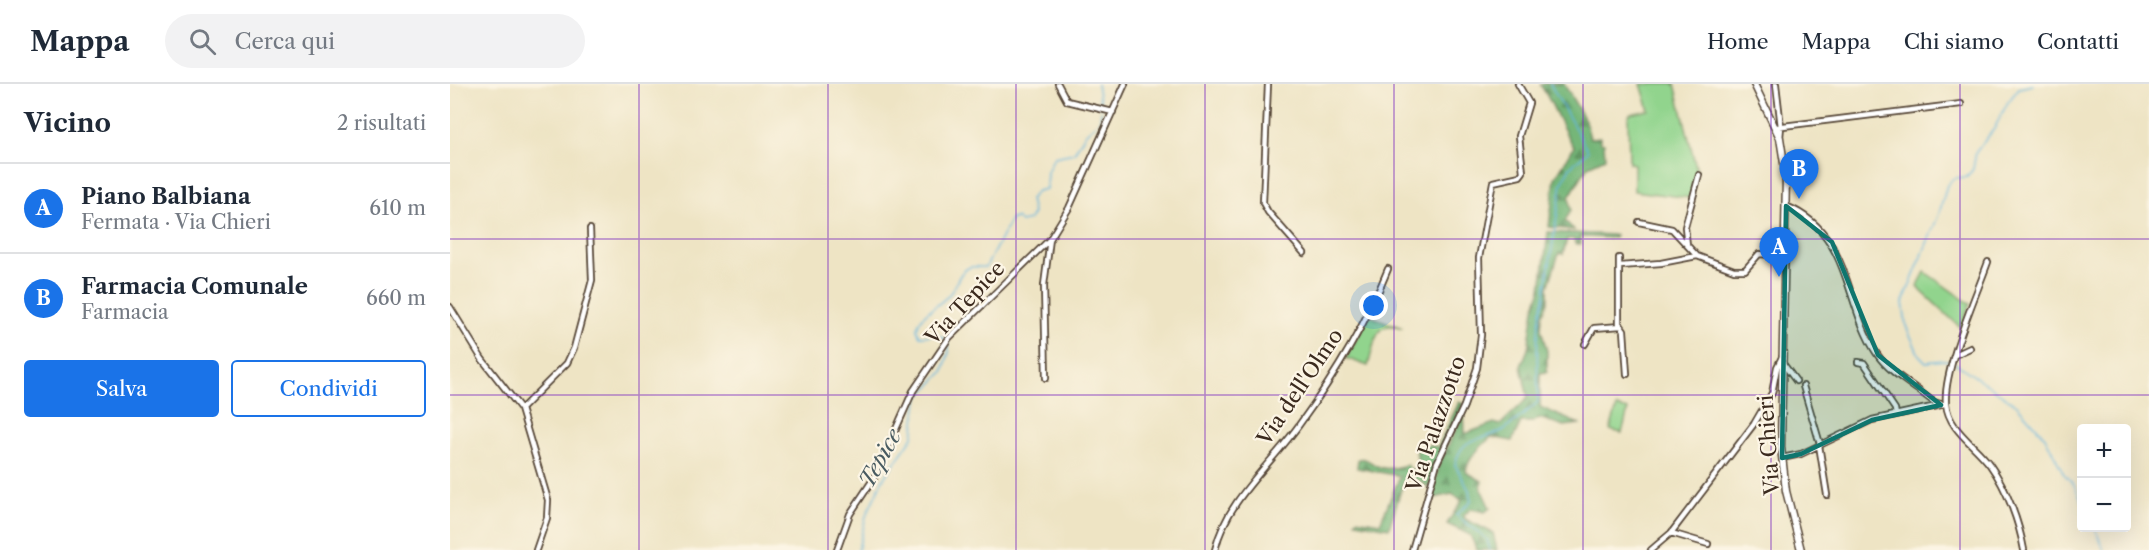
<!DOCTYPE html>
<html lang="it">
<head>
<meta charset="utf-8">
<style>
	:root { --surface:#fff; --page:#f2f2f3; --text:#1f2937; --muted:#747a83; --line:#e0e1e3; --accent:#1a73e8 }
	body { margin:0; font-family:"Libre Caslon Text",serif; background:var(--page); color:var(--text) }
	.controls { position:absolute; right:18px; bottom:18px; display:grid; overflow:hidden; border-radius:6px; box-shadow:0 6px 24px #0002 }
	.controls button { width:54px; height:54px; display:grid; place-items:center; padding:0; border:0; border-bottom:2px solid var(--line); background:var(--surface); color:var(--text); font:30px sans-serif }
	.you { position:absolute; left:924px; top:222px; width:21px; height:21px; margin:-15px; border:4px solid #fff; border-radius:50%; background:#1a73e8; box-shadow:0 0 0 9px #1a73e833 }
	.badge { display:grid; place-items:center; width:39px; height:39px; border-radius:50%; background:var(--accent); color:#fff; font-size:20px; font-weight:700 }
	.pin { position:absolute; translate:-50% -50px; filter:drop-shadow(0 2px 3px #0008) }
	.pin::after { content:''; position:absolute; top:32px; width:21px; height:18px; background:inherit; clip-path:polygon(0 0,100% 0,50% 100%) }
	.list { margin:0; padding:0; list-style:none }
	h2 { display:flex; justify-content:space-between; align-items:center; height:78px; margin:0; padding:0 24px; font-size:26px }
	h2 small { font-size:20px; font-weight:400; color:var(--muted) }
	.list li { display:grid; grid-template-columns:39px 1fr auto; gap:18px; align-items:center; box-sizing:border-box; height:90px; padding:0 24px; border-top:2px solid var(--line) }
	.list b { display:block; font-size:22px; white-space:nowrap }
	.list p { margin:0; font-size:20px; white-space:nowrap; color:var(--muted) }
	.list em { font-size:20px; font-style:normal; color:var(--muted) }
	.actions { display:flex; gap:12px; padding:18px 24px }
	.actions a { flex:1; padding:14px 0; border:2px solid var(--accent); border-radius:6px; text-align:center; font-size:21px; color:var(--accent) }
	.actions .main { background:var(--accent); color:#fff }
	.icon { flex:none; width:33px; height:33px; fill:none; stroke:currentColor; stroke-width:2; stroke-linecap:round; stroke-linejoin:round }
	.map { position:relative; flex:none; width:1699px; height:466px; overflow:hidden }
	header { display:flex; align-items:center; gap:36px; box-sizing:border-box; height:84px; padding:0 30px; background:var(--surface); border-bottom:2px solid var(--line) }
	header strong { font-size:28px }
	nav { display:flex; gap:33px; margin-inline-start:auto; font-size:21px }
	.search { width:420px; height:54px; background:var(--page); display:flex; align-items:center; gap:15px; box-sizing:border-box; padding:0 21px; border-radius:33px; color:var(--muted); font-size:22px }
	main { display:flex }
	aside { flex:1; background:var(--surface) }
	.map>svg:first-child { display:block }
	.grass { fill:#91d48d; stroke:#667f56; stroke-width:1.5 }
	.forest { fill:url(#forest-firs); stroke:#58704b; stroke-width:1.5 }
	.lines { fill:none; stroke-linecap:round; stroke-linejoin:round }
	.stream { stroke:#63b6de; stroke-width:1.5 }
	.minor-casing { stroke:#564637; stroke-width:8 }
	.major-casing { stroke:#564637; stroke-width:9 }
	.minor { stroke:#fff; stroke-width:4.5 }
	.major { stroke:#fff; stroke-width:6 }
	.marked { fill:#0f766e; fill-opacity:0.2; stroke:#0f766e; stroke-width:4.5; stroke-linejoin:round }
	.grid { fill:none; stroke:#7b2cbf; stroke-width:1.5; stroke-opacity:0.55 }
	.labels { text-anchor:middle; stroke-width:4.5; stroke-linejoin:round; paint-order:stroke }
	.street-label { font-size:21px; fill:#3b2a1e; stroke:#fcf5e5 }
	.water-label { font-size:22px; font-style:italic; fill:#495b61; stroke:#fcf5e5 }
</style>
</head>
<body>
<header>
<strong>Mappa</strong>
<div class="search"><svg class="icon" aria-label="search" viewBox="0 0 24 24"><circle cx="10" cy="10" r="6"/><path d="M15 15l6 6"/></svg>Cerca qui</div>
<nav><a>Home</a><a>Mappa</a><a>Chi siamo</a><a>Contatti</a></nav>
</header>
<main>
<aside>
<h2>Vicino<small>2 risultati</small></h2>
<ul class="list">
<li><span class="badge">A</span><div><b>Piano Balbiana</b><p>Fermata · Via Chieri</p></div><em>610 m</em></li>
<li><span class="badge">B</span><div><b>Farmacia Comunale</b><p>Farmacia</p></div><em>660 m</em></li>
</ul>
<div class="actions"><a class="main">Salva</a><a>Condividi</a></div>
</aside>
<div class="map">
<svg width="1699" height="466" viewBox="0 0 1699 466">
	<defs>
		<pattern id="forest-firs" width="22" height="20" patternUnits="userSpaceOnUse" patternTransform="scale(1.5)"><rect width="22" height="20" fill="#74b678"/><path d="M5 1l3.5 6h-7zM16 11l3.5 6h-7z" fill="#609462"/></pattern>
	</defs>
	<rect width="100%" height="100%" fill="#fcf5e5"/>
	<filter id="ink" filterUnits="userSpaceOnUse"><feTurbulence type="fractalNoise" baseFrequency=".0167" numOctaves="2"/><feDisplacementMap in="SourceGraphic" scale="12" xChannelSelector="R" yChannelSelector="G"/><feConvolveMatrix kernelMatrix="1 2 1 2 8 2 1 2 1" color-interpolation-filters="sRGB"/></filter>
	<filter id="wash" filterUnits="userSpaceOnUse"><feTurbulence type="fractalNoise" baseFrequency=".008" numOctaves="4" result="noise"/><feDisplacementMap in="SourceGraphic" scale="24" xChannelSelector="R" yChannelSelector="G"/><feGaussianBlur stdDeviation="1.35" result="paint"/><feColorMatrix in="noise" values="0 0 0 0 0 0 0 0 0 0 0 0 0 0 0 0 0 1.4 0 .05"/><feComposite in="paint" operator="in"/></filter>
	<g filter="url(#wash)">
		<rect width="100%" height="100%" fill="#eee4c4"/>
		<!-- grass -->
		<path class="grass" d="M1191 0H1225L1247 87 1240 114 1184 107V80L1179 79 1178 34 1180 30 1199 26Z
			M1475 188 1520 220 1511 244 1467 203Z
			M919 232 953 244C949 244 943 241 939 242 924 243 922 271 918 282L896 274Z
			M1167 323 1178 326 1172 349 1160 346Z"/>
		<!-- forest -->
		<path class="forest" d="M1090 0H1114L1135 36 1140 54 1150 53V58L1154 59 1155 74 1138 82 1119 113 1121 126 1115 137 1124 146 1099 143 1105 94 1124 63C1110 42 1104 21 1090 0Z
			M1098 148 1165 151V154L1131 153V160H1125L1124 155H1117L1113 170 1109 169 1098 203V218L1092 231 1091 245 1097 267V288L1090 289V323L1129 340 1114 342 1089 334 1083 338H1071L1062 357 1041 353C1031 363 1017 374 1016 388L1032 397 1031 405 1040 424 1035 428 1021 425 1014 431 1015 435 1043 449 1047 466H1027L1020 451 997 440 1012 416 1002 410 980 415 990 380 1014 328 1015 350 1044 339 1050 341 1078 314 1071 282 1078 265 1084 225 1091 205Z
			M1009 318 1013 320 978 404C972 397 963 391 954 396L939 444 906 438 907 435 930 439 950 392 907 384 908 375C917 373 919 378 927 382 936 387 947 383 957 381L961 386 966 384 968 380 966 366 979 361 988 363Z"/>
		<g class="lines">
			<!-- stream -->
			<path class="stream" d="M647 0 651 23
				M495 255 487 251 470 252 467 246C470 226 491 223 501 208 507 200 508 189 518 184 523 181 530 184 536 183L561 135 566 134 571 138 579 136 583 129 580 115 587 107 596 105 597 88 604 73 624 69 635 50 650 36 651 27
				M1500 277 1493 276 1476 278 1469 271 1456 242 1453 218 1489 130 1497 101 1504 94 1517 93 1523 85 1526 68 1544 45 1558 18 1569 4 1583 1
				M1505 279 1567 321 1595 353 1614 390 1623 399 1632 417
				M1645 444 1654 466
				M408 466 416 432 433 395 463 353 468 314 493 288 499 268 498 259
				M1040 466 1037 455 1006 431 1021 417 1019 406 1005 381C1012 348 1033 359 1055 345 1066 337 1078 327 1088 318 1088 283 1084 249 1094 216L1112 99 1120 83 1138 67 1100 0"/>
		</g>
	</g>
	<g filter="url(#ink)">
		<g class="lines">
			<!-- minor casing -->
			<g class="minor-casing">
				<path id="minor" d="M608 0 617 17 663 28
					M818 0 813 119 818 128 854 169
					M1326 0 1331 43 1330 54
					M1325 43 1511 20
					M1336 122C1402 149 1393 219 1427 270 1437 285 1454 296 1468 306 1477 312 1485 322 1496 320
					M1189 138 1222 145 1247 172 1284 186H1295L1309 170 1335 172
					M1237 161 1235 143 1249 91
					M1169 174V239L1174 246 1177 290
					M1538 178C1526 212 1493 286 1496 319 1498 346 1526 361 1540 381 1557 405 1569 438 1574 466
					M1170 182 1211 179 1247 172
					M0 223 32 275 71 325 98 416 97 434 86 466
					M1135 260 1144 244 1171 242
					M1505 271 1520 264
					M1332 278 1346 297
					M1408 278 1414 279 1445 325 1446 331
					M596 294 594 201 600 155
					M1353 302 1370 360
					M71 325 117 279 124 264 142 196 140 145
					M1369 361 1377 411
					M1332 374 1351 370 1422 336 1491 321
					M1221 449 1258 460
					M387 466 400 430 424 394 463 307 499 254 600 155 619 124 675 0
					M765 466C777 415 820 382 849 341 884 293 916 240 938 185
					M962 466 987 379 1014 322 1027 284 1031 251 1029 174 1043 98 1070 92 1073 88 1069 52 1079 19 1068 0
					M1201 466 1221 449 1304 340 1322 309 1327 283 1332 273"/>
			</g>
			<!-- major casing -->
			<g class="major-casing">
				<path id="major" d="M1304 0 1330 54 1336 92 1331 363 1336 407 1351 466"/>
			</g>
			<!-- minor -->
			<use href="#minor" class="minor"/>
			<!-- major -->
			<use href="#major" class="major"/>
		</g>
	</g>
	<!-- marked area -->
	<path class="marked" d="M1336 122 1382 158 1428 271 1491 321 1422 336 1351 370 1332 374Z"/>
	<!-- grid -->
	<path class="grid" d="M189 0V466M378 0V466M566 0V466M755 0V466M944 0V466M1133 0V466M1321 0V466M1510 0V466M0 155H1699M0 311H1699"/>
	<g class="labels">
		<!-- street labels -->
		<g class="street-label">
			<text transform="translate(515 219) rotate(-47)" y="7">Via Tepice</text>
			<text transform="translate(850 303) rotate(-56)" y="7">Via dell'Olmo</text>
			<text transform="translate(986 340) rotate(-71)" y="7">Via Palazzotto</text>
			<text transform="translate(1319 361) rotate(-94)" y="7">Via Chieri</text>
		</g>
		<!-- water labels -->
		<g class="water-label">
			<text transform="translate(430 374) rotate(-61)" y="8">Tepice</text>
		</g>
	</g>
</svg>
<div class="controls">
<button>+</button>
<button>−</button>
</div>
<div class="you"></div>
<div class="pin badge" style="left:1329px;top:193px">A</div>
<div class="pin badge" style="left:1349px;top:115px">B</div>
</div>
</main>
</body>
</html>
